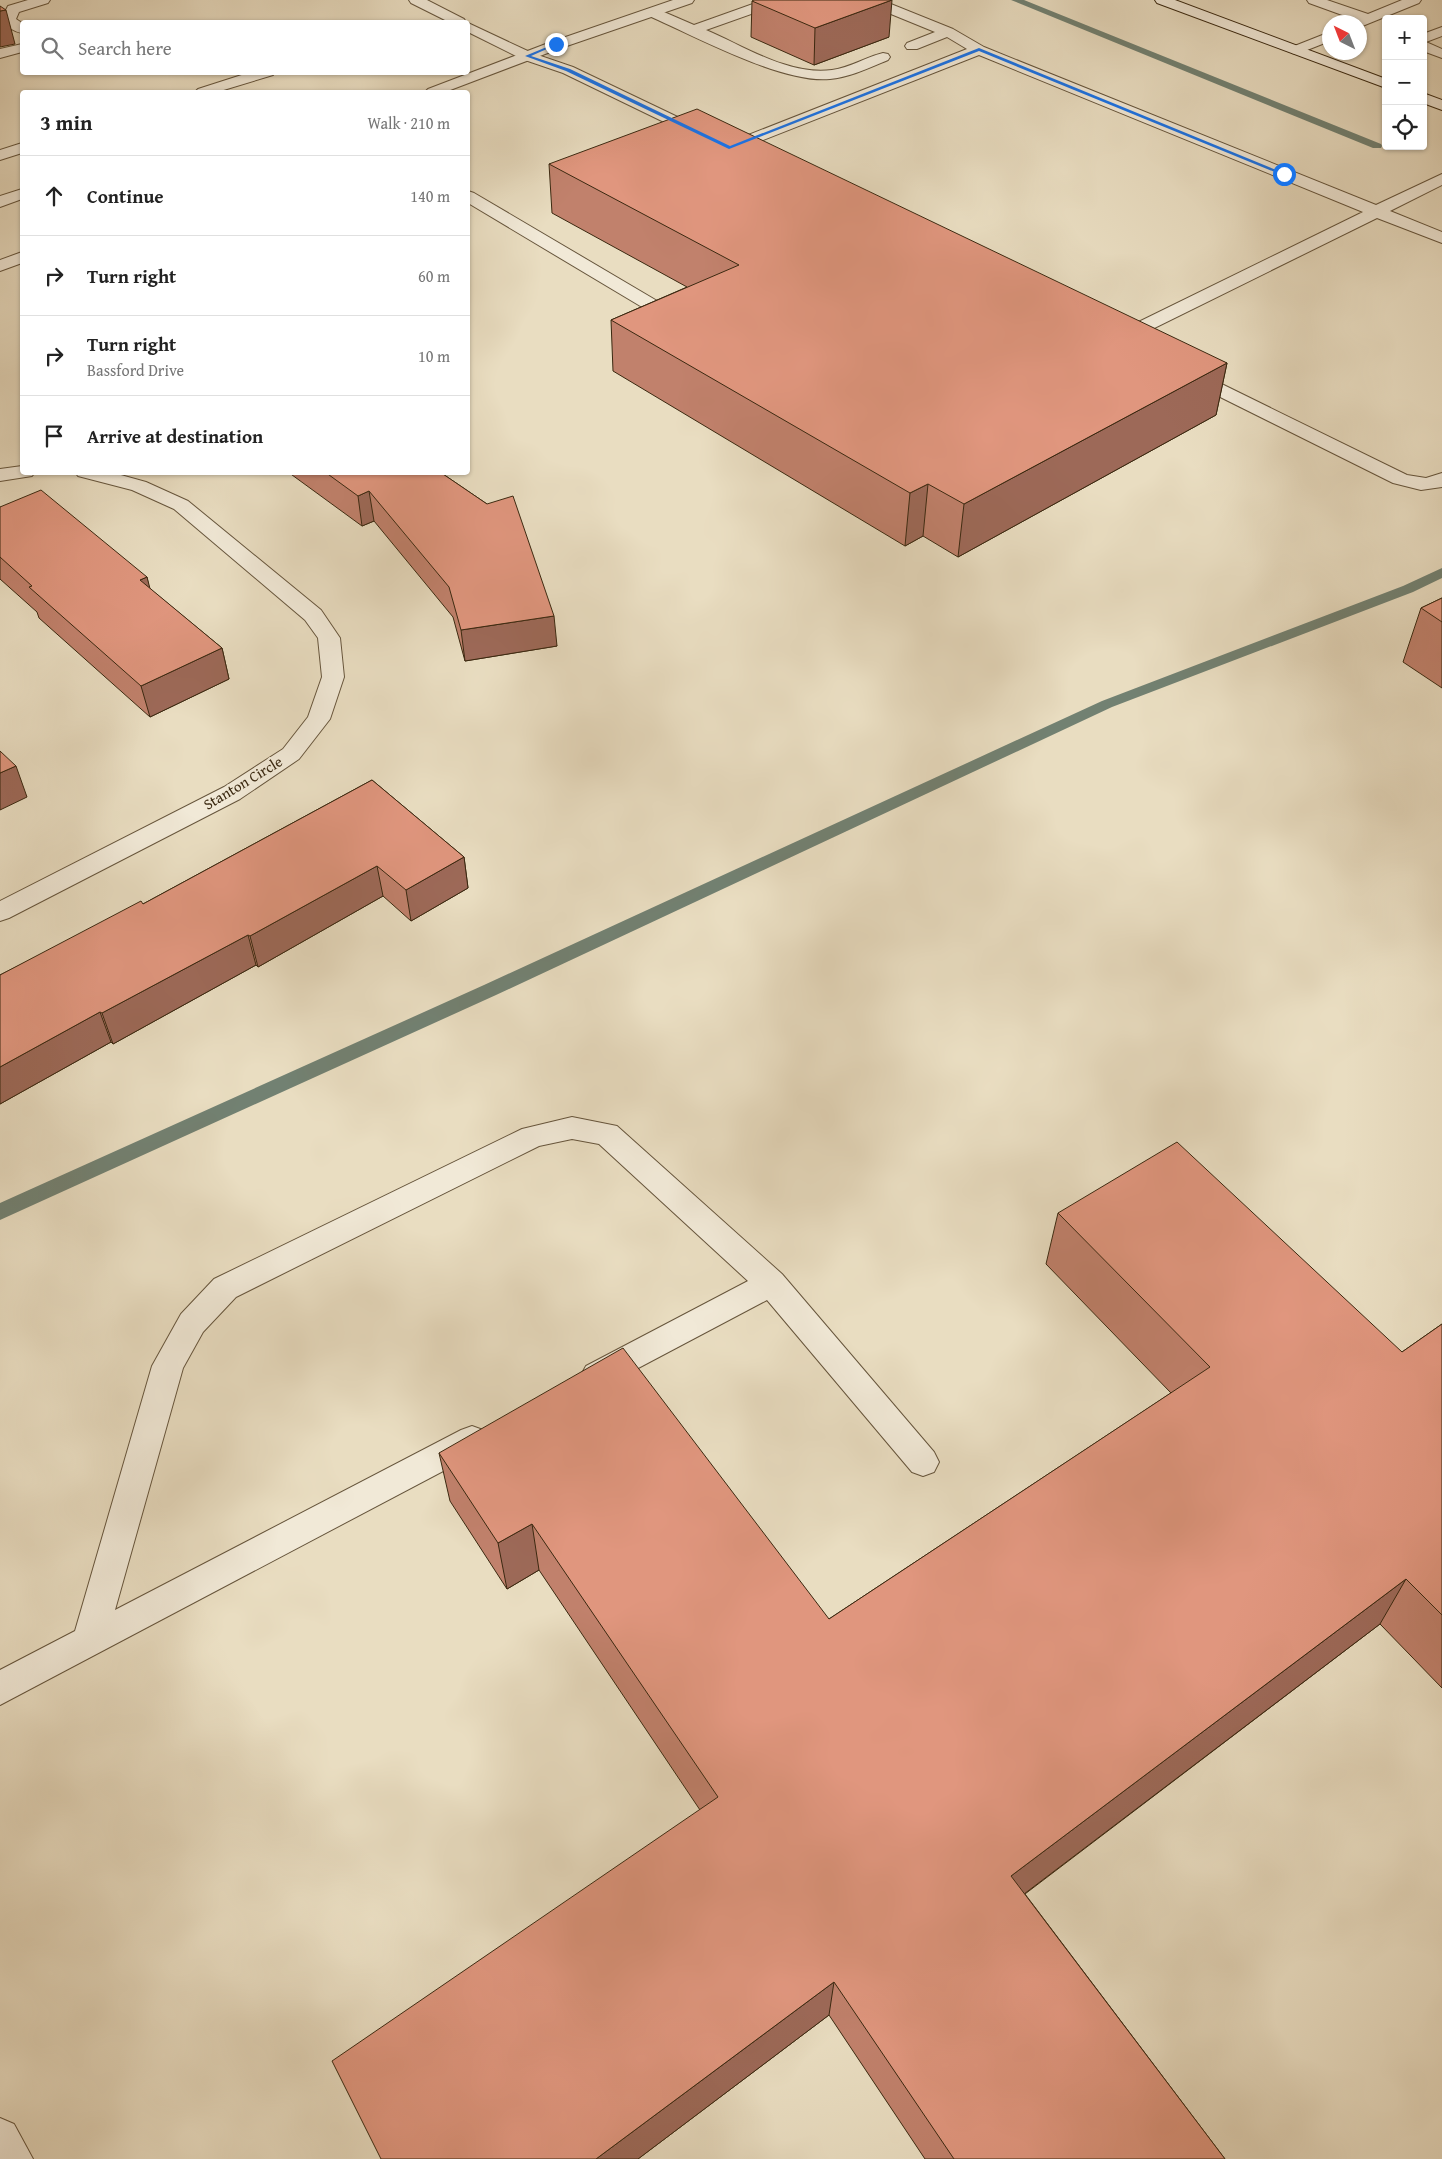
<!DOCTYPE html>
<html lang="en">
<head>
<meta charset="utf-8">
<style>
	:root { --surface:#fff; --page:#f2f2f2; --text:#222; --muted:#767676; --line:#e0e0e0 }
	body { margin:0; font-family:"Gentium Book Plus",serif; background:var(--page); color:var(--text) }
	.controls { position:absolute; right:15px; top:15px; display:grid; overflow:hidden; border-radius:5px; box-shadow:0 1px 4px #0004 }
	.controls button { width:45px; height:45px; display:grid; place-items:center; padding:0; border:0; border-bottom:1px solid var(--line); background:var(--surface); color:var(--text); font:25px sans-serif }
	.compass { position:absolute; left:1322px; top:15px; width:45px; height:45px; border-radius:50%; background:var(--surface); box-shadow:0 1px 4px #0004; rotate:318deg }
	.stop { position:absolute; width:15px; height:15px; margin:-11px; border:4px solid #1a73e8; border-radius:50%; background:#fff }
	.stop.end { background:#1a73e8; border-color:#fff; box-shadow:0 1px 5px #0008 }
	.list { margin:0; padding:0; list-style:none }
	h2 { display:flex; justify-content:space-between; align-items:center; height:65px; margin:0; padding:0 20px; font-size:21px }
	h2 small { font-size:16px; font-weight:400; color:var(--muted) }
	.list li { display:grid; grid-template-columns:32px 1fr auto; gap:15px; align-items:center; box-sizing:border-box; height:80px; padding:0 20px; border-top:1px solid var(--line) }
	.list b { display:block; font-size:19px; white-space:nowrap }
	.list p { margin:0; font-size:16px; white-space:nowrap; color:var(--muted) }
	.list em { font-size:16px; font-style:normal; color:var(--muted) }
	.icon { flex:none; width:28px; height:28px; fill:none; stroke:currentColor; stroke-width:2; stroke-linecap:round; stroke-linejoin:round }
	.map { position:relative; flex:none; width:1442px; height:2159px; overflow:hidden }
	.search { position:absolute; background:var(--surface); box-shadow:0 1px 4px #0004; left:20px; top:20px; width:450px; height:55px; display:flex; align-items:center; gap:12px; box-sizing:border-box; padding:0 18px; border-radius:5px; color:var(--muted); font-size:19px }
	.panel { position:absolute; background:var(--surface); box-shadow:0 1px 4px #0004; left:20px; top:90px; width:450px; height:385px; border-radius:5px }
	.map>svg:first-child { display:block }
	.lines { fill:none; stroke-linecap:round; stroke-linejoin:round }
	.stream { fill:#728172; fill-rule:evenodd }
	.lane-casing { stroke:#66553c; stroke-width:2 }
	.street-casing { stroke:#66553c; stroke-width:2 }
	.secondary-casing { stroke:#3a2810; stroke-width:2 }
	.lane { fill:#f1e9d7; fill-rule:evenodd }
	.street { fill:#f1e9d7; fill-rule:evenodd }
	.secondary { fill:#f1e9d7; fill-rule:evenodd }
	.wall { fill:#c1816c; stroke:#3a2810 }
	.shaded-wall { fill:#9d6958; stroke:#3a2810 }
	.building { fill:#e0967e; stroke:#3a2810 }
	.route { fill:#1a73e8 }
	.labels { text-anchor:middle; stroke-width:4.5; stroke-linejoin:round; paint-order:stroke }
	.street-label { font-size:15px; fill:#3a2810; stroke:#f1e9d7 }
</style>
</head>
<body>
<div class="map">
<svg width="1442" height="2159" viewBox="0 0 1442 2159">
	<rect width="100%" height="100%" fill="#e9ddc1"/>
	<filter id="stains"><feTurbulence type="fractalNoise" baseFrequency=".004" numOctaves="4"/><feColorMatrix values="0 0 0 0 .2 0 0 0 0 .09 0 0 0 0 .02 0 0 0 .5 -.17"/></filter>
	<radialGradient id="worn" r=".72"><stop offset=".6" stop-color="#630" stop-opacity="0"/><stop offset="1" stop-color="#630" stop-opacity=".3"/></radialGradient>
	<g class="lines">
		<!-- stream -->
		<path class="stream" d="M1011 0H1024L1381 144 1382 146 1381 148H1373Z
			M1442 568V578L1413 592 1112 707 496 995 0 1220V1203L484 985 1102 701 1403 586Z"/>
		<!-- lane casing -->
		<g class="lane-casing">
			<path id="lane" d="M28 0H50L48 3 19 12 16 19 22 23V33C15 32 5 26 1 20L8 6Z
				M409 0H427L464 19 466 22H449L411 3Z
				M764 0H784L782 3 706 30C744 46 789 76 832 70 850 68 866 57 883 53L888 54 890 57 888 60C869 68 850 77 830 79 782 84 693 35 647 15L645 12 647 9H657L694 25Z
				M862 0H881L953 29 984 47 1376 205 1442 174V185L1390 211 1442 232V243L1377 218 1124 343 1118 344 1112 343 1109 339 1112 335 1363 212 979 55 743 148 746 152 744 155C736 157 726 155 721 148L723 145 967 49 947 37 917 49H907L905 46 907 43 935 32 864 3Z
				M1307 0H1327L1368 14 1402 0H1421L1419 3 1360 27V22H1353L1356 20 1309 3Z
				M468 23 532 53 573 67 709 132 711 135 709 138H697L563 73 522 59 468 32Z
				M1442 27V36L1426 42 1442 49V58L1423 51V34Z
				M1330 32V41L1297 54 1292 53 1290 50 1292 47Z
				M22 44V52L0 58V49Z
				M251 72H275L273 75 217 92H195L198 89Z
				M22 143V153L0 160V150Z
				M22 189V199L0 207V196Z
				M468 191 474 193 664 305 667 309 664 313 658 314 652 313 468 203Z
				M1187 367 1407 475 1426 478 1442 473V487L1421 490 1393 483 1180 377 1178 373 1180 369Z
				M572 1117 617 1126 782 1274 934 1452 939 1462 934 1472 923 1476 912 1472 767 1300 608 1384 597 1388 586 1384 581 1375 586 1366 748 1281 599 1144 572 1139 539 1146 236 1297 203 1332 183 1368 115 1610 461 1430 472 1426 483 1430 488 1440 483 1450 0 1705V1670L75 1631 152 1366 181 1314 214 1279 522 1129Z"/>
		</g>
		<!-- street casing -->
		<g class="street-casing">
			<path id="street" d="M673 0H694L692 3 561 48 445 92H425L428 89 551 42Z
				M22 252V263L0 271V260Z
				M22 466V472H35L32 476 0 481V469Z
				M75 472H110L146 482 188 501 321 610 340 638 344 677 330 719 299 759 240 799 9 918 0 921V901L224 787 283 749 308 717 322 677 318 638 305 620 174 509 132 490 78 476Z
				M0 2118 14 2124 33 2159H0Z"/>
		</g>
		<!-- secondary casing -->
		<g class="secondary-casing">
			<path id="secondary" d="M1155 0H1175L1386 79V88L1157 3Z
				M1423 93 1442 100V110L1423 103Z"/>
		</g>
		<!-- lane -->
		<use href="#lane" class="lane"/>
		<!-- street -->
		<use href="#street" class="street"/>
		<!-- secondary -->
		<use href="#secondary" class="secondary"/>
	</g>
	<!-- wall -->
	<path class="wall" d="M752 1 889 37 814 65 751 37Z
		M549 164 1227 363 1216 415 958 557 923 536 905 546 613 371 611 320 687 287 552 213Z
		M288 472H440L487 504 557 646 465 661 453 617 374 521 362 526Z
		M0 507 147 577 149 588 222 648 229 679 150 717 39 618 37 612 0 579Z
		M1442 598V688L1403 662 1421 608Z
		M372 780 464 857 468 888 411 921 383 896 258 967 256 965 113 1044 111 1042 0 1104V975L143 904Z
		M1058 1213 1402 1352 1442 1324V1688L1380 1624 1025 1894 1225 2159H925L829 2015 638 2159H381L700 1810 539 1570 507 1589 450 1501 439 1453 829 1619 1171 1393 1046 1264Z"/>
	<!-- shaded-wall -->
	<path class="shaded-wall" d="M892 0 889 37 814 65 815 28Z
		M6 10 15 44 0 47V11Z
		M1227 363 1216 415 958 557 964 504Z
		M928 484 923 536 905 546 910 493Z
		M369 491 374 521 362 526 358 496Z
		M147 577 155 608 140 580Z
		M554 616 557 646 465 661 461 630Z
		M222 648 229 679 150 717 141 686Z
		M16 766 27 797 0 810V773Z
		M464 857 468 888 411 921 406 890Z
		M377 866 383 896 258 967 250 936Z
		M248 935 256 965 113 1044 102 1013Z
		M100 1012 111 1042 0 1104V1067Z
		M532 1524 539 1570 507 1589 498 1543Z
		M1406 1579 1380 1624 999 1913 1011 1876Z
		M834 1982 829 2015 638 2159H596Z"/>
	<!-- building -->
	<path class="building" d="M754 0H892L815 28 752 1Z
		M0 6 6 10 0 11Z
		M697 109 1227 363 964 504 928 484 910 493 611 320 739 265 549 164Z
		M325 472H440L487 504 513 496 554 616 461 630 449 587 369 491 358 496Z
		M41 490 147 577 140 580 222 648 141 686 29 587 32 586 0 557V507Z
		M1442 598V622L1421 608Z
		M0 751 16 766 0 773Z
		M372 780 464 857 406 890 377 866 250 936 248 935 102 1013 100 1012 0 1067V975L141 901 143 904Z
		M1177 1142 1402 1352 1442 1324V1615L1406 1579 1011 1876 1225 2159H954L834 1982 596 2159H381L332 2061 718 1797 532 1524 498 1543 439 1453 623 1348 829 1619 1210 1367 1058 1213Z"/>
	<!-- route -->
	<path class="route" d="M554 44H558L531 56 570 69 730 146 979 48 1286 174 1282 175 979 51 729 149 566 71 525 56Z"/>
	<g class="labels">
		<!-- street labels -->
		<g class="street-label">
			<text transform="translate(243 783) rotate(-31)" y="5">Stanton Circle</text>
		</g>
	</g>
	<rect width="100%" height="100%" filter="url(#stains)"/>
	<rect width="100%" height="100%" fill="url(#worn)"/>
</svg>
<div class="controls">
<button>+</button>
<button>−</button>
<button><svg class="icon" aria-label="locate" viewBox="0 0 24 24"><circle cx="12" cy="12" r="6"/><path d="M12 2v4M12 18v4M2 12h4M18 12h4"/></svg></button>
</div>
<svg class="compass" viewBox="-18 -18 36 36"><path d="M0-13l5 13h-10z" fill="#e53935"/><path d="M0 13l5-13h-10z" fill="#767676"/></svg>
<div class="stop" style="left:1284px;top:174px"></div>
<div class="stop end" style="left:556px;top:44px"></div>
<div class="search"><svg class="icon" aria-label="search" viewBox="0 0 24 24"><circle cx="10" cy="10" r="6"/><path d="M15 15l6 6"/></svg>Search here</div>
<section class="panel">
<h2>3 min<small>Walk · 210 m</small></h2>
<ul class="list">
<li><svg class="icon" aria-label="ahead" viewBox="0 0 24 24"><path d="M12 20V5M6 11l6-6 6 6"/></svg><div><b>Continue</b></div><em>140 m</em></li>
<li><svg class="icon" aria-label="right" viewBox="0 0 24 24"><path d="M7 20v-9h11M14 6l5 5-5 5"/></svg><div><b>Turn right</b></div><em>60 m</em></li>
<li><svg class="icon" aria-label="right" viewBox="0 0 24 24"><path d="M7 20v-9h11M14 6l5 5-5 5"/></svg><div><b>Turn right</b><p>Bassford Drive</p></div><em>10 m</em></li>
<li><svg class="icon" aria-label="arrive" viewBox="0 0 24 24"><path d="M6 21V4h12l-3 4 3 4H6"/></svg><div><b>Arrive at destination</b></div></li>
</ul>
</section>
</div>
</body>
</html>
